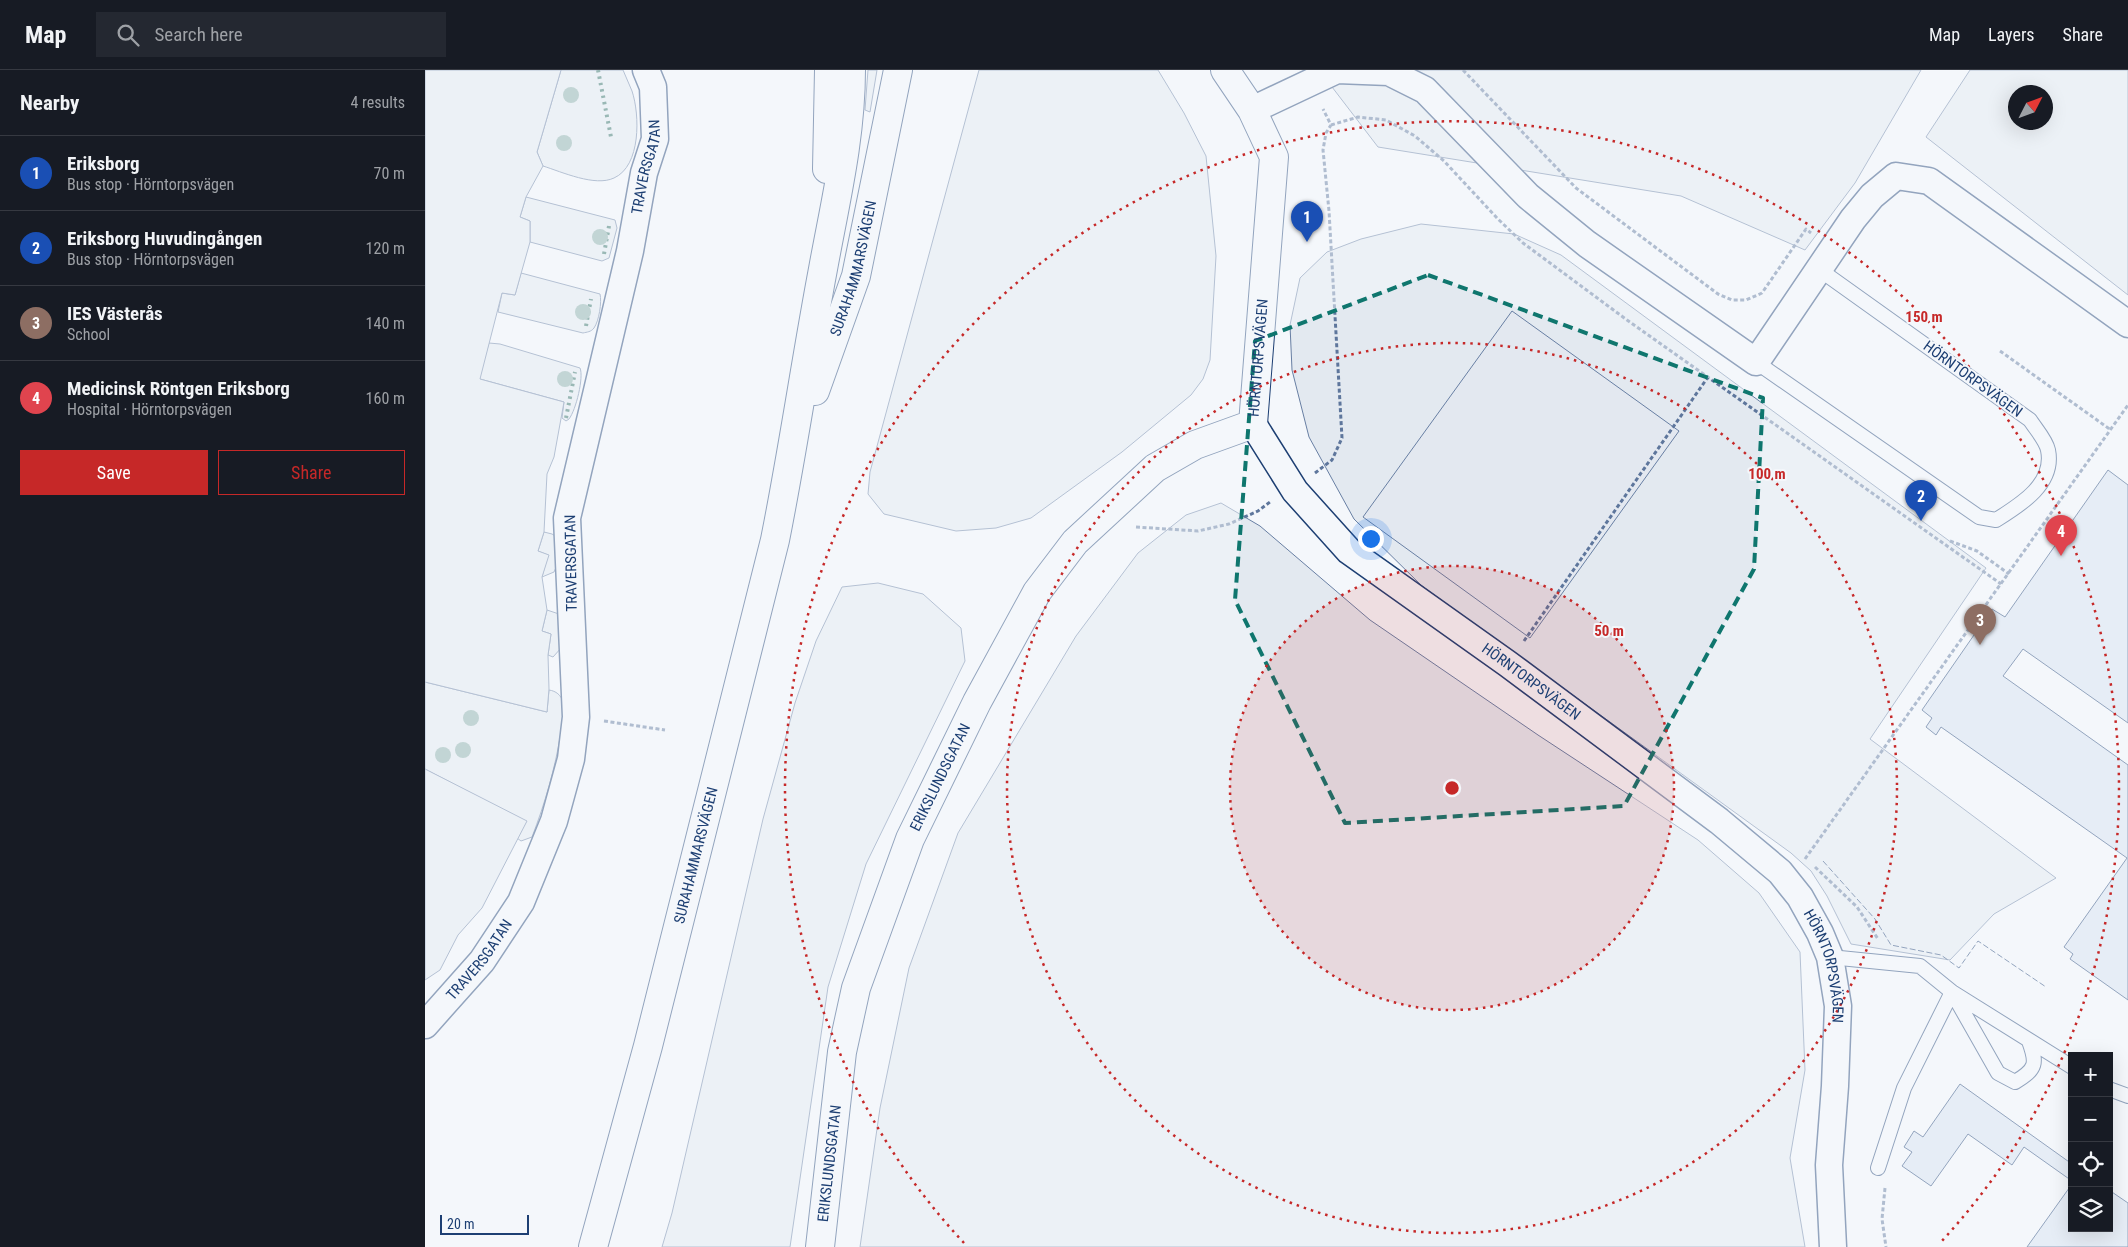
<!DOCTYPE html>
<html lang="en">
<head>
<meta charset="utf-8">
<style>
	:root { --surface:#171b24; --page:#242831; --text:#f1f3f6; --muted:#9ea1a6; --line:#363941; --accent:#c62828 }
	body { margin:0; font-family:"Roboto Condensed",sans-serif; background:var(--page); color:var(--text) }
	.controls { position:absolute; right:15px; bottom:15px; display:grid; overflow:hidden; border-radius:0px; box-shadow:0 5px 20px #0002 }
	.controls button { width:45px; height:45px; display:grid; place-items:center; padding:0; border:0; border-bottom:1px solid var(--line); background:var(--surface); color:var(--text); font:25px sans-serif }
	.compass { position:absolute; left:1583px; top:15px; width:45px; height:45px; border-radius:50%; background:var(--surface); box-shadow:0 5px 20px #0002; rotate:48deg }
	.scale { position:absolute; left:15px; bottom:12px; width:89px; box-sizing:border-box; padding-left:5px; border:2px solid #1d3f73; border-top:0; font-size:14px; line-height:18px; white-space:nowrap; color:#1d3f73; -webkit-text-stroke:4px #f4f7fb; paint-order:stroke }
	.you { position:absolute; left:945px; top:468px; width:18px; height:18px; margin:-12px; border:4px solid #fff; border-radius:50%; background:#1a73e8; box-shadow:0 0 0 8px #1a73e833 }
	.badge { display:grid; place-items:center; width:32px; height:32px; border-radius:50%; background:var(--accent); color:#fff; font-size:16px; font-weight:700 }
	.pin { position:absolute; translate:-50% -41px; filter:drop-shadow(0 1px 2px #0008) }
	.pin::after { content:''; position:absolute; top:26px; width:18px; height:15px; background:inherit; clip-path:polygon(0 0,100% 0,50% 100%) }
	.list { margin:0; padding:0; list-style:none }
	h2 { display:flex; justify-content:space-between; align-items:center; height:65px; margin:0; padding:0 20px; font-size:21px }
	h2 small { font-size:16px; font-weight:400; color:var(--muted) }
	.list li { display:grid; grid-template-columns:32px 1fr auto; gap:15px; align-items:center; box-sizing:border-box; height:75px; padding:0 20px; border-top:1px solid var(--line) }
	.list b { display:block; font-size:19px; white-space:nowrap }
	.list p { margin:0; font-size:16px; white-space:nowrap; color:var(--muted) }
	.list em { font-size:16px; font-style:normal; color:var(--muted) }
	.actions { display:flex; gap:10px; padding:15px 20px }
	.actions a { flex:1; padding:11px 0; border:1px solid var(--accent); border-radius:0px; text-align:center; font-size:18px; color:var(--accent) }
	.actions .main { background:var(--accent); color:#fff }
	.icon { flex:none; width:28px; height:28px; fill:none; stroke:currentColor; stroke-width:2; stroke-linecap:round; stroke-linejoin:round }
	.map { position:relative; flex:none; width:1703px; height:1177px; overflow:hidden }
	header { display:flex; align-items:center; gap:30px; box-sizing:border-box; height:70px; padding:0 25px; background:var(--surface); border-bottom:1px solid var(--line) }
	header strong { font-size:24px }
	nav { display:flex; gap:28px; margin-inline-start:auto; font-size:18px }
	.search { width:350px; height:45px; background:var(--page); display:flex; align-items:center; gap:12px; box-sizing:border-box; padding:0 18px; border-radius:0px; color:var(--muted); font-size:19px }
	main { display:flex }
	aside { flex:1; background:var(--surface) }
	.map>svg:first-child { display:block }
	.green { fill:#e3e9f0; stroke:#687fa3 }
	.parking { fill:#e3e8f0; stroke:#687fa3; fill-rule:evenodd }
	.building { fill:#d5e0f0; stroke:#1d3f73 }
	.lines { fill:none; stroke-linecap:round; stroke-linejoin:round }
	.service-casing { stroke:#1d3f73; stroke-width:16 }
	.minor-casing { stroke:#1d3f73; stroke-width:29 }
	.tertiary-casing { stroke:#1d3f73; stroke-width:30 }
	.primary-casing { stroke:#1d3f73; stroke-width:30 }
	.path { stroke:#5e769c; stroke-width:3; stroke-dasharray:4 2.5; stroke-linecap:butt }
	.service { stroke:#f4f7fb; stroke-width:14 }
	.minor { stroke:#f4f7fb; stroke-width:26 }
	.tertiary { stroke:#f4f7fb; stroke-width:28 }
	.primary { stroke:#f4f7fb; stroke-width:28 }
	.hedge { stroke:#2c6c60; stroke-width:4; stroke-dasharray:2.5 4; stroke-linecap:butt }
	.fence { stroke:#1d3f73; stroke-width:1; stroke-dasharray:6 2.5; stroke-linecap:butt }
	.tree { fill:#86aba6 }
	.marked { fill:none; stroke:#0f766e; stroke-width:4; stroke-dasharray:10 6; stroke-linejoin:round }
	.ring { fill:none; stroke:#c62828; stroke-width:2.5; stroke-dasharray:2.5 5 }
	.labels { text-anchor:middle; stroke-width:4; stroke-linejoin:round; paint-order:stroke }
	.street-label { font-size:15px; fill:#1d3f73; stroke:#f4f7fb }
	.centre { fill:#c62828; stroke:#f4f7fb; stroke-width:2.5 }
	.ring-label { font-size:15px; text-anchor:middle; font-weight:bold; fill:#c62828; stroke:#f4f7fb; stroke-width:4; stroke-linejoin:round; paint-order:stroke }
</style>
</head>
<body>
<header>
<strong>Map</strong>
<div class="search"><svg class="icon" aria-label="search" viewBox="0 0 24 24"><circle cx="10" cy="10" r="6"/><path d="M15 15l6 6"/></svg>Search here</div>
<nav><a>Map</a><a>Layers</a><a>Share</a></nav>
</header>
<main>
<aside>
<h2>Nearby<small>4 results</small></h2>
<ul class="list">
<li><span class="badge" style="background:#1a4fb4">1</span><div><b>Eriksborg</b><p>Bus stop · Hörntorpsvägen</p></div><em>70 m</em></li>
<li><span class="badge" style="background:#1a4fb4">2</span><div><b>Eriksborg Huvudingången</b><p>Bus stop · Hörntorpsvägen</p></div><em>120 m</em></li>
<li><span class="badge" style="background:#8d6e63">3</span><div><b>IES Västerås</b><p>School</p></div><em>140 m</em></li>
<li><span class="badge" style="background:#e0444e">4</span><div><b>Medicinsk Röntgen Eriksborg</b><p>Hospital · Hörntorpsvägen</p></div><em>160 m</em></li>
</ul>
<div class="actions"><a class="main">Save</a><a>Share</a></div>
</aside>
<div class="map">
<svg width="1703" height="1177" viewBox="0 0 1703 1177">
	<rect width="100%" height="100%" fill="#f4f7fb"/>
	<!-- green -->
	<path class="green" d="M136 0H198C201 7 204 14 207 21 215 45 216 96 189 108 170 117 137 102 118 96L112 82Z
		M443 0H452L445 42 440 40Z
		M554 0H733L759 43 781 86 791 186 785 290 778 309 766 325 697 382 606 448 571 458 531 461 459 444 443 424 445 402Z
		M894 0H1496L1430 113 1380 180 1256 126 953 77Z
		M101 127 190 150 192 158 184 188 177 191 105 172V151L95 147Z
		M996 154 1089 164 1136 185 1561 498 1445 669 1631 808 1569 844 1525 890 1426 874 1402 826 1386 801 1366 783 997 516 929 449 884 367 867 300 865 255 875 208 902 182 936 169Z
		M96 203 175 224C177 232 174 251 169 258 166 262 162 262 158 263L73 242 77 223 90 225Z
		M64 273 75 274 155 298C159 307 151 340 144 349L141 351 137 348 139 332 55 309 0 280 58 293Z
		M796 433 835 456 945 550 1113 665 1273 770 1334 823 1375 882 1380 1000 1365 1088 1380 1177H435L455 1038 484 898 533 763 651 566 713 483 761 445Z
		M119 462 127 464 132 467V495L129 502 117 507 123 485 113 481Z
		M453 513 498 524 536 558 540 591 441 794 403 917 365 1177H237L247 1143 338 749 370 633 391 571 417 517Z
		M122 540 134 544 137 577 128 587 123 585 126 564 117 561Z
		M0 612 122 642 124 620C131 621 136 625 138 632 140 640 137 654 136 662 130 699 120 733 107 767L96 771 92 768 101 752 0 699Z"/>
	<!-- parking -->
	<path class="parking" d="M0 0H136L112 82 118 96 101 127 95 147 105 151V172L90 225 77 223 55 309 139 332 129 387 122 404 119 462 113 481 124 485 117 507 122 540 117 561 126 564 123 585 124 619 122 642 0 612Z
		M1545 0H1703V225L1501 67ZM1620 22V52H1590V22Z
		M1087 241 1254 361 1105 568 938 447Z
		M0 699 102 751 57 838 33 865 15 900 0 910Z"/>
	<!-- building -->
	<path class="building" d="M1683 400 1703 415V653L1598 579 1578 606 1703 695V930L1645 889 1648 884 1639 877 1702 788 1516 657 1511 665 1501 657 1507 648 1497 640 1567 539 1580 547Z
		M1535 1014 1647 1094V1111L1599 1077 1587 1095 1543 1064 1506 1116 1477 1096 1487 1082 1479 1077 1489 1061 1498 1067Z
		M1647 1114V1158H1684V1120L1703 1133V1177H1602Z"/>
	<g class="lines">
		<!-- service casing -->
		<g class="service-casing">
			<path id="service" d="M1331 292 1554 447 1571 450C1595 435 1630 414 1623 380 1621 370 1610 358 1605 350L1395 200
				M1405 887 1495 896 1527 922 1647 997
				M1527 922 1573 1003 1590 1012C1612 999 1612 993 1604 971
				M1684 1019 1703 1026
				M1453 1098 1479 1018 1527 922"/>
		</g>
		<!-- minor casing -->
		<g class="minor-casing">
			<g id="minor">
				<path d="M827 40 912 0 964 2 1000 20 1103 126 1162 174 1331 292 1428 149 1447 126 1471 106 1504 111 1703 254"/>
				<path id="s1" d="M828 354 870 421 924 481 1083 594 1294 751 1355 802 1375 827 1395 863 1405 887 1413 936 1410 1016 1404 1095 1408 1177"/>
				<path id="s2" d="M0 955 57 891 96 832 129 751 146 689 151 647 142 448 205 181 219 103 230 69 228 17 221 0"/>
			</g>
		</g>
		<!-- tertiary casing -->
		<g class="tertiary-casing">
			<g id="tertiary">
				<path id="s3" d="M395 1177 417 982 431 918 485 769 552 632 612 522 650 472 730 398 770 375 828 354 849 87 827 40 800 0"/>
			</g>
		</g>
		<!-- primary casing -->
		<g class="primary-casing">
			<g id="primary">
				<path d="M402 99 404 0"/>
				<path id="s4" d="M390 321 431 206 473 0"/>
				<path id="s5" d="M168 1177 223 976 350 470C368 380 381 289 398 199 410 133 426 68 426 0"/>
			</g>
		</g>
		<!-- path -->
		<path class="path" d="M1038 0 1151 118 1293 224 1307 230H1321L1337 223 1381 159 1386 163
			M906 55 933 47 961 50 990 66 1019 91 1073 149 1098 173 1202 250 1576 514
			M1575 281 1686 360
			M890 403 907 390 917 368 904 141 898 80 901 63 906 55 898 39
			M711 457 773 461 804 454 833 441 845 432
			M1525 471 1552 481 1584 504
			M1099 571 1283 307
			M179 651 240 660
			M1380 789 1703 335
			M1390 797 1432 837 1453 869
			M1460 1118 1457 1149 1461 1177"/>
		<!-- service -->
		<use href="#service" class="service"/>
		<!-- minor -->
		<use href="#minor" class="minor"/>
		<!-- tertiary -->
		<use href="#tertiary" class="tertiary"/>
		<!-- primary -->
		<use href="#primary" class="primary"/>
		<!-- hedge -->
		<path class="hedge" d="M173 0 186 67
			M179 184 184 156
			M161 256 166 229
			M141 348 150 302"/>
		<!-- fence -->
		<path class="fence" d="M1398 791 1450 849 1466 875 1516 885 1534 898 1553 871 1621 917"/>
	</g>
	<!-- trees -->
	<g class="tree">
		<circle cx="146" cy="25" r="8"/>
		<circle cx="139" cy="73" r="8"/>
		<circle cx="175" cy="167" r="8"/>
		<circle cx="158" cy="242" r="8"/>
		<circle cx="140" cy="309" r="8"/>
		<circle cx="46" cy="648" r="8"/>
		<circle cx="38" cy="680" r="8"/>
		<circle cx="18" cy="685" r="8"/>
	</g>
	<!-- marked area -->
	<path d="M0 0H1703V1177H0ZM1003 205 1338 328 1329 499 1199 736 920 753 810 530 830 271Z" fill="#f4f7fb" fill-opacity=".55" fill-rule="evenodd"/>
	<path class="marked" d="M1003 205 1338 328 1329 499 1199 736 920 753 810 530 830 271Z"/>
	<!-- distance rings -->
	<circle cx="1027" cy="718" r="222" fill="#c62828" fill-opacity=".12"/>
	<g class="ring">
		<circle cx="1027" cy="718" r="222"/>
		<circle cx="1027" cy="718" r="445"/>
		<path d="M539 1173A667 667 0 1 1 1515 1173"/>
	</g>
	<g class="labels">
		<!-- street labels -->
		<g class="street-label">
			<text dy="5" stroke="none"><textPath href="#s2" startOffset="910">TRAVERSGATAN</textPath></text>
			<text dy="5" stroke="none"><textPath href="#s4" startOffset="129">SURAHAMMARSVÄGEN</textPath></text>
			<text dy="5" stroke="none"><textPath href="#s3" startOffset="1044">HÖRNTORPSVÄGEN</textPath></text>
			<text transform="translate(1548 309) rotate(36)" y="5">HÖRNTORPSVÄGEN</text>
			<text transform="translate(146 493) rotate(-91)" y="5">TRAVERSGATAN</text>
			<text dy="5" stroke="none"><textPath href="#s1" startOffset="384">HÖRNTORPSVÄGEN</textPath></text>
			<text dy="5" stroke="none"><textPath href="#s3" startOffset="489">ERIKSLUNDSGATAN</textPath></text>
			<text dy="5" stroke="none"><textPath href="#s5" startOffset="405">SURAHAMMARSVÄGEN</textPath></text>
			<text dy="5" stroke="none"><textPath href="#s2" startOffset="85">TRAVERSGATAN</textPath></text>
			<text dy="5" stroke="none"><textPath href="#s1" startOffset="804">HÖRNTORPSVÄGEN</textPath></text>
			<text dy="5" stroke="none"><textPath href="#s3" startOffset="84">ERIKSLUNDSGATAN</textPath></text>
		</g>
	</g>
	<circle cx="1027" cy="718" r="8" class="centre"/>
	<g class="ring-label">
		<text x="1499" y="252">150 m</text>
		<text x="1342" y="409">100 m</text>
		<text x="1184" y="566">50 m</text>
	</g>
</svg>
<div class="controls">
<button>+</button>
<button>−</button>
<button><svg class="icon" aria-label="locate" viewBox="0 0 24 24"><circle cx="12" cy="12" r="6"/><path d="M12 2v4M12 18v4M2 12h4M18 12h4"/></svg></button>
<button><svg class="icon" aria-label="layers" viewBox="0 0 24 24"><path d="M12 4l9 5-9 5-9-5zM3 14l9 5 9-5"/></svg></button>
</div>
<svg class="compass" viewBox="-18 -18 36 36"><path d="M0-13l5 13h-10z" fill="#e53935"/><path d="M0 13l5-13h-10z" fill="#9ea1a6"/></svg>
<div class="scale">20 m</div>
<div class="you"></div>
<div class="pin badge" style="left:882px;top:172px;background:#1a4fb4">1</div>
<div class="pin badge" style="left:1496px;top:451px;background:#1a4fb4">2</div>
<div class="pin badge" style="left:1555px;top:575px;background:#8d6e63">3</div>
<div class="pin badge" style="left:1636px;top:486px;background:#e0444e">4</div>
</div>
</main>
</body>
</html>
